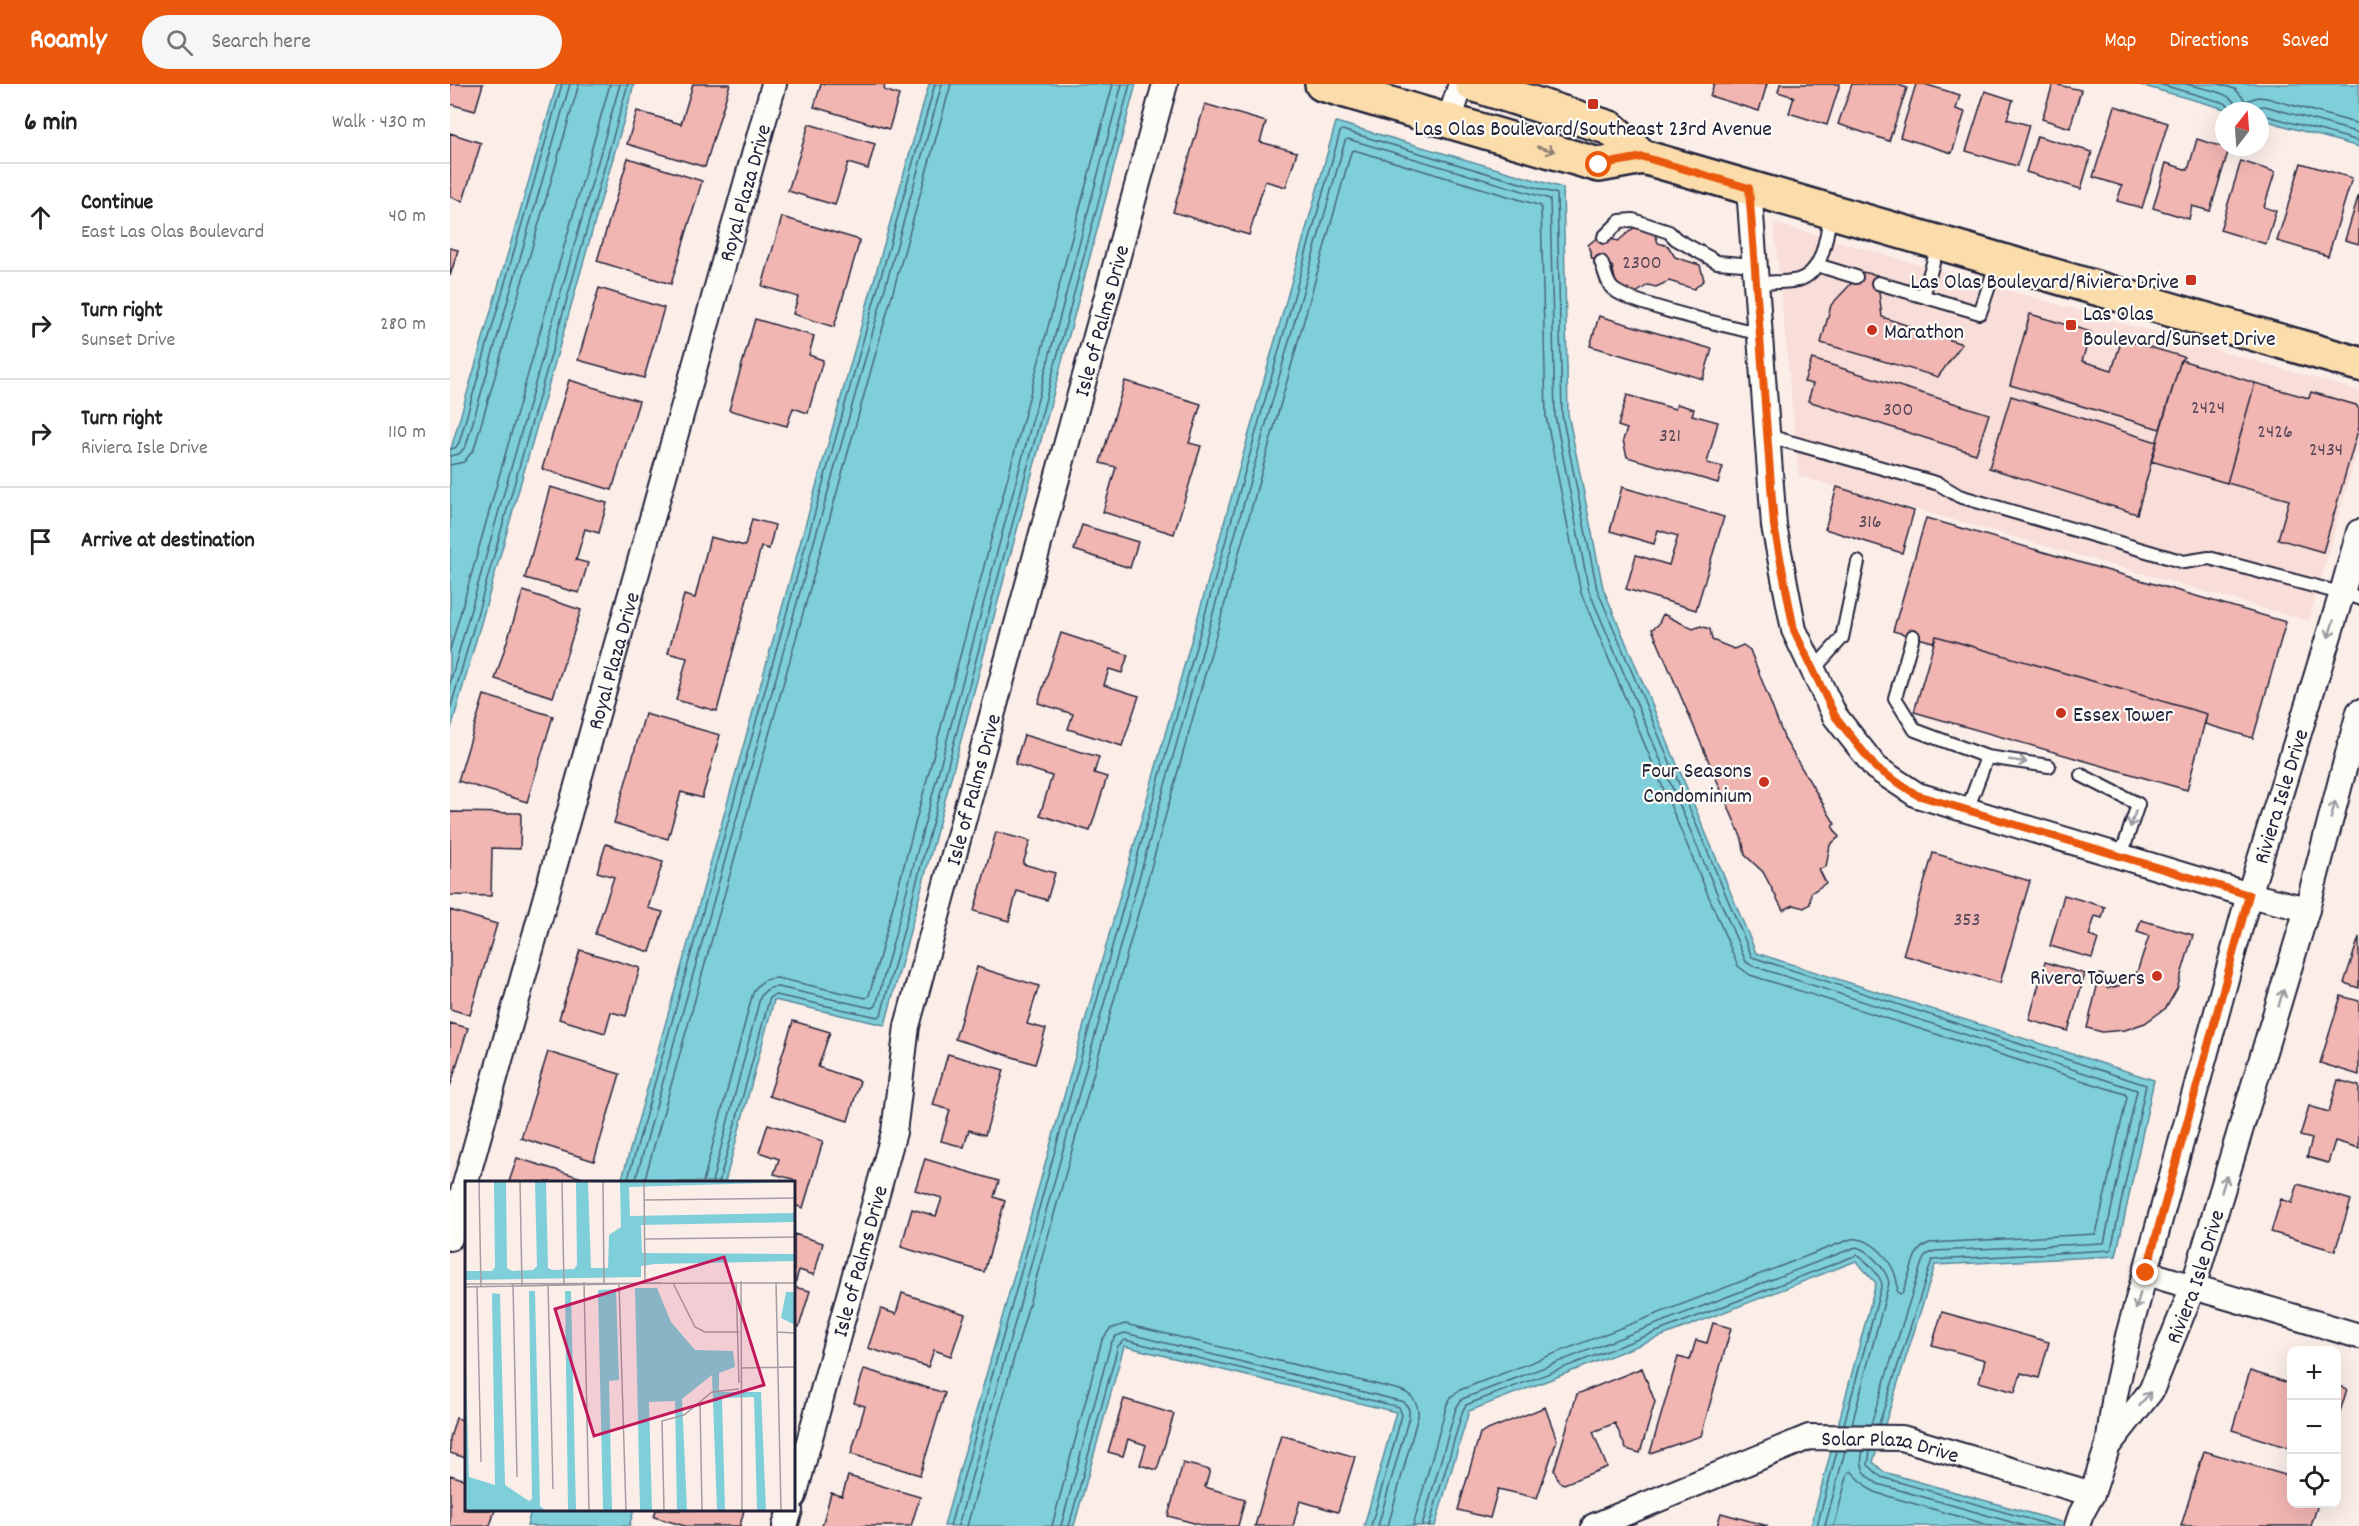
<!DOCTYPE html>
<html lang="en">
<head>
<meta charset="utf-8">
<style>
	:root { --surface:#fff; --page:#f6f6f6; --text:#222; --muted:#767676; --line:#e0e0e0; --accent:#ea580c }
	body { margin:0; font-family:Dekko,sans-serif; background:var(--page); color:var(--text) }
	.controls { position:absolute; right:18px; bottom:18px; display:grid; overflow:hidden; border-radius:12px; box-shadow:0 6px 24px #0002 }
	.controls button { width:54px; height:54px; display:grid; place-items:center; padding:0; border:0; border-bottom:2px solid var(--line); background:var(--surface); color:var(--text); font:30px sans-serif }
	.compass { position:absolute; left:1765px; top:18px; width:54px; height:54px; border-radius:50%; background:var(--surface); box-shadow:0 6px 24px #0002; rotate:17deg }
	.stop { position:absolute; width:18px; height:18px; margin:-14px; border:4px solid #ea580c; border-radius:50%; background:#fff }
	.stop.end { background:#ea580c; border-color:#fff; box-shadow:0 2px 6px #0008 }
	.list { margin:0; padding:0; list-style:none }
	h2 { display:flex; justify-content:space-between; align-items:center; height:78px; margin:0; padding:0 24px; font-size:26px }
	h2 small { font-size:20px; font-weight:400; color:var(--muted) }
	.list li { display:grid; grid-template-columns:39px 1fr auto; gap:18px; align-items:center; box-sizing:border-box; height:108px; padding:0 24px; border-top:2px solid var(--line) }
	.list b { display:block; font-size:22px; white-space:nowrap }
	.list p { margin:0; font-size:20px; white-space:nowrap; color:var(--muted) }
	.list em { font-size:20px; font-style:normal; color:var(--muted) }
	.icon { flex:none; width:33px; height:33px; fill:none; stroke:currentColor; stroke-width:2; stroke-linecap:round; stroke-linejoin:round }
	.map { position:relative; flex:none; width:1909px; height:1442px; overflow:hidden }
	header { display:flex; align-items:center; gap:36px; box-sizing:border-box; height:84px; padding:0 30px; background:var(--accent); color:#fff }
	header strong { font-size:28px }
	nav { display:flex; gap:33px; margin-inline-start:auto; font-size:21px }
	.search { width:420px; height:54px; background:var(--page); display:flex; align-items:center; gap:15px; box-sizing:border-box; padding:0 21px; border-radius:33px; color:var(--muted); font-size:22px }
	main { display:flex }
	aside { flex:1; background:var(--surface) }
	.map>svg:first-child { display:block }
	.built { fill:#f8ddd8 }
	.water { fill:#7ecfd9; stroke:#598a9a; stroke-width:1.5 }
	.lines { fill:none; stroke-linecap:round; stroke-linejoin:round }
	.shore { stroke:#47677a; stroke-width:1.5 }
	.building { fill:#f1b6b2; stroke:#22223b; stroke-width:1.5 }
	.service-casing { stroke:#22223b; stroke-width:16 }
	.minor-casing { stroke:#22223b; stroke-width:28 }
	.primary-casing { stroke:#22223b; stroke-width:38 }
	.service { stroke:#fdfcf7; stroke-width:12 }
	.minor { stroke:#fdfcf7; stroke-width:24 }
	.primary { stroke:#fbddab; stroke-width:33 }
	.oneway { stroke:#8e8073 }
	.oneway2 { stroke:#9a9aa2 }
	.route { stroke:#ea580c; stroke-width:8 }
	.poi-dot { fill:#c8321e; stroke:#fdfcf7; stroke-width:2 }
	.labels { text-anchor:middle; stroke-width:4.5; stroke-linejoin:round; paint-order:stroke }
	.number-label { font-size:20px; fill:#564759 }
	.poi-label { font-size:22px; fill:#22223b; stroke:#fdfcf7; text-anchor:end }
	.street-label { font-size:22px; fill:#22223b; stroke:#fdfcf7 }
	.inset-road { fill:none; stroke:#a49ca3; stroke-width:1.5 }
	.view { fill:#c2185b; fill-opacity:0.15; stroke:#c2185b; stroke-width:3 }
	.inset-edge { fill:none; stroke:#22223b; stroke-width:3 }
</style>
</head>
<body>
<header>
<strong>Roamly</strong>
<div class="search"><svg class="icon" aria-label="search" viewBox="0 0 24 24"><circle cx="10" cy="10" r="6"/><path d="M15 15l6 6"/></svg>Search here</div>
<nav><a>Map</a><a>Directions</a><a>Saved</a></nav>
</header>
<main>
<aside>
<h2>6 min<small>Walk · 430 m</small></h2>
<ul class="list">
<li><svg class="icon" aria-label="ahead" viewBox="0 0 24 24"><path d="M12 20V5M6 11l6-6 6 6"/></svg><div><b>Continue</b><p>East Las Olas Boulevard</p></div><em>40 m</em></li>
<li><svg class="icon" aria-label="right" viewBox="0 0 24 24"><path d="M7 20v-9h11M14 6l5 5-5 5"/></svg><div><b>Turn right</b><p>Sunset Drive</p></div><em>280 m</em></li>
<li><svg class="icon" aria-label="right" viewBox="0 0 24 24"><path d="M7 20v-9h11M14 6l5 5-5 5"/></svg><div><b>Turn right</b><p>Riviera Isle Drive</p></div><em>110 m</em></li>
<li><svg class="icon" aria-label="arrive" viewBox="0 0 24 24"><path d="M6 21V4h12l-3 4 3 4H6"/></svg><div><b>Arrive at destination</b></div></li>
</ul>
</aside>
<div class="map">
<svg width="1909" height="1442" viewBox="0 0 1909 1442">
	<rect width="100%" height="100%" fill="#fbeee9"/>
	<filter id="ink" filterUnits="userSpaceOnUse"><feTurbulence type="fractalNoise" baseFrequency=".0167" numOctaves="2"/><feDisplacementMap in="SourceGraphic" scale="12" xChannelSelector="R" yChannelSelector="G"/><feConvolveMatrix kernelMatrix="1 2 1 2 8 2 1 2 1" color-interpolation-filters="sRGB"/></filter>
	<g filter="url(#ink)">
		<!-- built -->
		<path class="built" d="M1324 139 1909 307V359L1859 537 1349 392Z"/>
		<!-- water -->
		<path class="water" d="M107 0H184L0 648V368Z
			M479 0H686L435 941 324 916 275 1098H171Z
			M1687 0H1909V63L1810 35V27H1782Z
			M886 38 1113 104 1118 330 1153 504 1306 869 1704 996 1666 1172 1485 1181 1423 1378 1434 1388 1625 1442H1361L1426 1199 1406 1177 1019 1327 985 1442H914L946 1328 674 1262 624 1442H494Z
			M81 1426H184L179 1442H77Z"/>
		<g class="lines">
			<!-- shore -->
			<path class="shore" d="M1709 0 1775 19 1779 22 1780 27
				M1736 0C1753 5 1786 7 1788 27
				M1769 0 1785 5 1796 17 1808 13 1817 14 1909 40
				M1800 27 1806 23 1815 22 1909 49
				M1810 30 1909 57
				M0 365 5 364 9 359 112 0
				M0 372 9 370 16 362 120 0
				M0 381 14 378 24 365 129 0
				M0 566 160 0
				M0 599 170 0
				M0 626 178 0
				M177 1098 485 0
				M185 1098 492 0
				M194 1098 501 0
				M253 1098 302 912C306 900 314 894 327 894L416 914 419 912 663 0
				M262 1098 310 914C314 906 319 903 328 903L422 924 426 922 672 0
				M269 1098 320 913 326 911 428 933 431 931 680 0
				M1413 1367C1408 1383 1415 1392 1428 1400L1575 1442
				M1420 1367 1418 1381 1431 1393 1603 1442
				M500 1442 890 48 892 46 1107 110 1112 331 1147 505 1302 873 1696 1001 1661 1166 1482 1176 1429 1340
				M508 1442 895 57 898 55 1100 115 1105 331 1139 507 1296 878 1303 882 1687 1006 1654 1159 1485 1167 1476 1171 1472 1178 1421 1340
				M517 1442 901 68 904 66 1091 122 1096 332 1131 509 1288 882 1300 891 1675 1010 1677 1013 1646 1150 1479 1159 1471 1164 1465 1172 1453 1208 1450 1210 1447 1208C1451 1186 1425 1152 1401 1155L1010 1306 1002 1312 997 1320 963 1442
				M602 1442 652 1256 660 1245 675 1240 950 1306C962 1310 969 1319 968 1332L938 1442
				M611 1442 661 1259 666 1252 675 1249 954 1318 959 1325V1333L928 1442
				M619 1442 668 1262 675 1256 949 1323 952 1331 921 1442
				M972 1442 1006 1324 1012 1315 1406 1163C1419 1166 1437 1186 1439 1199L1402 1340
				M979 1442 1013 1326 1016 1321 1407 1171C1416 1176 1429 1190 1432 1200L1394 1340
				M1367 1442 1387 1367
				M1375 1442 1395 1367
				M1384 1442 1398 1389 1401 1387 1418 1404 1427 1409 1542 1442"/>
		</g>
		<!-- building -->
		<path class="building" d="M0 0H33L25 27 0 20Z
			M243 0H280L255 83 177 60 187 27 231 40Z
			M371 0H435L434 6 449 11 439 45 364 23Z
			M1264 0H1317L1309 27 1260 12Z
			M1330 0H1390L1377 41 1339 29 1344 13 1328 8Z
			M1402 0H1446L1457 4 1439 57 1388 40Z
			M1466 0H1474L1510 11 1506 25 1515 28 1502 69 1450 53Z
			M1603 0 1631 6 1620 44 1592 35Z
			M1535 7 1563 16 1557 35 1579 41 1567 82 1516 67Z
			M755 20 816 38 810 58 847 68 836 103 815 97 799 151 723 128Z
			M1665 22 1718 39 1692 124 1667 117 1672 102 1643 93Z
			M359 40 425 60 418 85 398 79 385 121 338 107Z
			M0 49 31 59 13 117 0 113Z
			M1587 52 1642 68 1631 105 1576 88Z
			M1747 55 1779 65 1760 127 1742 122 1739 135 1703 124 1716 79 1738 86Z
			M178 74 252 97 221 200 147 177Z
			M1791 77 1825 88 1814 123 1826 127 1816 160 1770 146Z
			M1851 79 1902 94 1878 172 1827 157Z
			M1909 110V160L1895 156Z
			M332 133 410 156 384 243 343 230 348 213 312 202Z
			M1186 142 1204 147 1208 159 1218 162 1225 173 1250 181 1254 196 1244 205 1219 197 1206 203 1198 201 1186 209 1167 204 1162 182 1142 175 1138 161 1149 152 1168 157Z
			M0 164 8 166 0 192Z
			M1412 188 1427 191 1432 233 1512 260 1488 293 1371 259 1381 221Z
			M149 204 214 224 194 294 128 276Z
			M1580 230 1641 248 1632 277 1662 286 1672 255 1734 273 1731 276 1710 345 1560 301Z
			M1149 232 1262 265 1253 295 1140 262Z
			M305 235 364 252 359 271 373 276 358 329 343 324 337 342 279 326Z
			M1362 275 1539 330 1526 370 1358 317 1363 300 1354 298Z
			M1731 276 1805 299 1777 399 1701 377Z
			M119 296 189 317 162 406 92 385Z
			M675 297 751 320 739 359 751 362 724 450 653 428 666 383 650 379Z
			M1805 299 1859 314 1861 308 1906 321 1909 325V343L1873 468 1828 455 1839 416 1777 399Z
			M1177 311 1225 325 1227 320 1244 325 1242 331 1268 338 1257 379 1273 383 1268 399 1177 373 1173 356 1177 345 1168 342Z
			M1561 312 1707 358 1687 430 1539 384Z
			M100 403 157 419 149 449 135 445 126 476 138 479 129 509 75 494Z
			M1172 403 1274 433 1246 526 1176 505 1186 471 1219 481 1228 452 1208 446 1204 460 1160 447Z
			M1387 403 1464 427 1452 469 1375 445Z
			M1476 434 1836 538 1803 654 1755 640 1757 630 1486 552 1483 558 1443 547Z
			M302 435 325 441 319 465 311 463 267 627 226 616 237 574 218 569 234 511 245 514 260 453 295 462Z
			M632 441 688 458 680 484 624 466Z
			M73 507 131 526 103 613 45 595Z
			M1213 530 1243 545 1251 542 1260 545 1262 556 1284 565 1293 561 1300 566 1335 656 1385 740 1382 742 1389 753 1380 761 1376 783 1369 785 1376 799 1361 809 1360 820 1354 824 1344 821 1333 826 1313 788 1295 771 1292 755 1202 545 1208 541Z
			M611 549 678 571 672 589 659 585 654 601 689 612 672 662 618 645 623 630 588 619Z
			M1486 552 1757 630 1737 706 1464 628Z
			M34 611 103 632 77 718 8 697Z
			M195 630 270 651 252 714 231 708 218 755 164 739Z
			M574 651 649 673 644 689 657 693 640 747 590 731 602 692 565 680Z
			M0 728 71 729 70 765 42 764 41 812 0 811Z
			M546 748 580 757 573 780 605 789 597 816 567 807 559 837 524 827Z
			M156 760 213 778 198 824 213 828 200 868 145 850 164 793 147 788Z
			M1483 769 1580 797 1550 899 1453 871Z
			M1614 811 1655 823 1652 834 1645 832 1639 852 1648 855 1642 874 1600 862Z
			M0 826 47 840 20 931 0 925Z
			M1691 836 1743 851 1727 905 1716 924 1695 939 1675 946 1652 948 1637 944 1650 890 1659 893 1657 904 1668 902 1687 888 1699 852 1687 848Z
			M1909 853V904L1894 899Z
			M130 866 190 884 176 932 161 928 155 949 109 935Z
			M1595 878 1635 890 1618 947 1579 936Z
			M527 883 589 902 577 940 596 945 585 980 505 955Z
			M1891 912 1909 917V991L1870 979Z
			M343 937 380 948 368 983 410 997 398 1037 319 1012Z
			M0 939 18 944 0 1003Z
			M98 968 170 990 144 1077 71 1054Z
			M498 970 554 986 535 1051 519 1046 514 1063 491 1057 500 1026 483 1021Z
			M1888 996 1909 1002V1064L1885 1057 1878 1079 1857 1073 1862 1055 1850 1052 1859 1022 1879 1028Z
			M318 1040 373 1057 353 1124 344 1121 343 1095 324 1090 329 1075 309 1068Z
			M67 1074 142 1097 141 1098H59Z
			M475 1075 549 1097 544 1113 555 1117 534 1188 451 1163 462 1125 486 1132 492 1114 465 1106Z
			M1848 1100 1901 1116 1885 1167 1821 1148 1831 1115 1842 1119Z
			M344 1150 373 1159 364 1191 349 1186 344 1203 360 1207 349 1243 344 1241Z
			M452 1209 515 1230 501 1272 484 1266 478 1283 418 1264 431 1225 446 1230Z
			M1492 1228 1599 1258 1589 1294 1571 1289 1565 1308 1529 1298 1535 1276 1482 1261Z
			M1263 1239 1281 1244 1251 1352 1200 1369 1228 1273 1240 1276 1246 1256 1257 1259Z
			M1192 1284 1205 1318 1190 1369 1176 1365 1165 1339 1143 1348 1157 1383 1114 1400 1109 1398 1104 1386 1127 1310Z
			M414 1285 495 1309 470 1391 401 1370 415 1322 404 1319Z
			M1800 1287 1842 1300V1365L1782 1346Z
			M1886 1301 1897 1305 1886 1341Z
			M674 1315 724 1330 707 1386 690 1381 696 1361 678 1355 673 1372 658 1368Z
			M1095 1323 1107 1356 1087 1414 1048 1405 1040 1434 1008 1426 1030 1349Z
			M6 1334 16 1337V1374L0 1369V1354Z
			M831 1351 905 1373 888 1428 850 1417 843 1442H805Z
			M1754 1367 1842 1393V1420H1868L1861 1442H1731Z
			M733 1379 760 1386 755 1403 795 1415 788 1442H755L718 1432Z
			M0 1391 16 1396V1426H45L40 1442H0Z
			M398 1392 470 1413 461 1442H372L381 1409 392 1412Z
			M206 1426H294L290 1442H235L204 1433Z
			M1271 1429 1318 1442H1267Z"/>
		<g class="lines">
			<!-- service casing -->
			<g class="service-casing">
				<path id="service" d="M1154 153 1170 137 1183 136 1219 148 1226 155 1267 178 1305 181
					M1151 178C1155 186 1156 198 1162 204 1176 220 1284 243 1310 250
					M1367 181 1406 193
					M1306 199C1319 198 1335 199 1348 196 1375 188 1376 150 1381 128
					M1428 199 1530 229 1547 178
					M1473 212 1489 159
					M1318 352 1489 400 1509 412 1734 478 1759 474 1909 514
					M1463 552 1445 614 1465 646 1537 673 1517 726
					M1363 586 1392 554 1408 478
					M1537 673 1599 682
					M1631 691 1688 720 1671 772"/>
			</g>
			<!-- minor casing -->
			<g class="minor-casing">
				<g id="minor">
					<path d="M999 37 1011 0"/>
					<path d="M1299 104 1324 442 1344 546 1385 632 1426 684 1467 711 1799 811 1857 825"/>
					<path id="s1" d="M0 1154 324 0"/>
					<path d="M1696 1189 1909 1252"/>
					<path id="s2" d="M1660 1359 1701 1307 1743 1203 1857 825 1909 628"/>
					<path id="s3" d="M344 1412 444 1048 457 942 715 0"/>
					<path d="M335 1442 340 1426"/>
					<path id="s4" d="M1144 1442 1359 1353 1452 1354 1642 1410"/>
					<path id="s5" d="M1627 1442 1631 1430 1642 1410 1658 1361 1665 1311 1678 1252 1799 811 1892 509 1909 448"/>
				</g>
			</g>
			<!-- primary casing -->
			<g class="primary-casing">
				<path id="primary" d="M872 0 1149 81 1193 73
					M1022 0 1160 44 1193 73 1909 280"/>
			</g>
			<!-- service -->
			<use href="#service" class="service"/>
			<!-- minor -->
			<use href="#minor" class="minor"/>
			<!-- primary -->
			<use href="#primary" class="primary"/>
		</g>
		<!-- one-way arrows -->
		<defs><path id="oneway-shaft" d="M-6 0H5M1.5-3L5.5 0L1.5 3" fill="none" stroke-width="1.6" stroke-linecap="round" stroke-linejoin="round" transform="scale(1.5)"/></defs>
		<use class="oneway" href="#oneway-shaft" transform="translate(1096 65) rotate(16)"/>
		<g class="oneway2">
			<use href="#oneway-shaft" transform="translate(1881 545) rotate(107)"/>
			<use href="#oneway-shaft" transform="translate(1568 677) rotate(8)"/>
			<use href="#oneway-shaft" transform="translate(1883 726) rotate(-75)"/>
			<use href="#oneway-shaft" transform="translate(1683 735) rotate(108)"/>
			<use href="#oneway-shaft" transform="translate(1831 914) rotate(-73)"/>
			<use href="#oneway-shaft" transform="translate(1774 1100) rotate(-73)"/>
			<use href="#oneway-shaft" transform="translate(1688 1217) rotate(106)"/>
			<use href="#oneway-shaft" transform="translate(1695 1315) rotate(-52)"/>
		</g>
	</g>
	<g class="lines" filter="url(#ink)">
		<!-- route -->
		<path class="route" d="M1149 81 1193 73 1299 104 1324 442 1344 546 1385 632 1426 684 1467 711 1799 811 1696 1189"/>
	</g>
	<!-- markers -->
	<g class="poi-dot">
		<rect x="1137" y="14" width="12" height="12" rx="3"/>
		<rect x="1735" y="190" width="12" height="12" rx="3"/>
		<rect x="1615" y="235" width="12" height="12" rx="3"/>
		<circle cx="1422" cy="246" r="6"/>
		<circle cx="1611" cy="629" r="6"/>
		<circle cx="1314" cy="698" r="6"/>
		<circle cx="1707" cy="892" r="6"/>
	</g>
	<g class="labels">
		<!-- number labels -->
		<g class="number-label">
			<text x="1192" y="184">2300</text>
			<text x="1758" y="329">2424</text>
			<text x="1448" y="331">300</text>
			<text x="1825" y="353">2426</text>
			<text x="1220" y="357">321</text>
			<text x="1876" y="371">2434</text>
			<text x="1420" y="443">316</text>
			<text x="1517" y="841">353</text>
		</g>
		<!-- poi labels -->
		<g class="poi-label">
			<text x="1143" y="51" text-anchor="middle">Las Olas Boulevard/Southeast 23rd Avenue</text>
			<text x="1729" y="204">Las Olas Boulevard/Riviera Drive</text>
			<text x="1633" y="236" text-anchor="start">Las Olas<tspan x="1633" dy="25">Boulevard/Sunset Drive</tspan></text>
			<text x="1434" y="254" text-anchor="start">Marathon</text>
			<text x="1623" y="637" text-anchor="start">Essex Tower</text>
			<text x="1302" y="693">Four Seasons<tspan x="1302" dy="25">Condominium</tspan></text>
			<text x="1695" y="900">Rivera Towers</text>
		</g>
		<!-- street labels -->
		<g class="street-label">
			<text dy="8" stroke="none"><textPath href="#s1" startOffset="1086">Royal Plaza Drive</textPath></text>
			<text dy="8" stroke="none"><textPath href="#s3" startOffset="1216">Isle of Palms Drive</textPath></text>
			<text dy="8" stroke="none"><textPath href="#s1" startOffset="600">Royal Plaza Drive</textPath></text>
			<text dy="8" stroke="none"><textPath href="#s3" startOffset="730">Isle of Palms Drive</textPath></text>
			<text dy="8" stroke="none"><textPath href="#s5" startOffset="759">Riviera Isle Drive</textPath></text>
			<text dy="8" stroke="none"><textPath href="#s3" startOffset="244">Isle of Palms Drive</textPath></text>
			<text dy="8" stroke="none"><textPath href="#s2" startOffset="189">Riviera Isle Drive</textPath></text>
			<text dy="8" stroke="none"><textPath href="#s4" startOffset="315">Solar Plaza Drive</textPath></text>
		</g>
	</g>
	<!-- overview -->
	<g transform="translate(15 1097)">
		<rect width="330" height="330" fill="#fbeee9"/>
		<path d="M29 1H41L42 87 47 90 68 89 72 85 70 1H81L83 87 87 89 109 88 112 84 111 1H123L126 87H143L144 54 156 46 155 1H330L164 6 165 35 330 32V41L176 44 177 72 330 73V80L190 83 176 85V96L0 99V76V90H27L30 86ZM170 107H192L206 141 230 169 268 170 270 186 254 192V211H296L301 329H292L289 216 257 217 260 329H252L247 194 217 218 222 329H212L210 220 184 221 187 329H175ZM151 108 154 199 144 200 147 329H138L133 109ZM64 110H70L75 325 80 329H0V149L4 296 30 304 27 112 35 113 40 304 64 320 67 318ZM100 110H106L111 329H103ZM321 111H330V144L316 137Z" fill="#7ecfd9"/>
		<path class="inset-road" d="M14 1 16 106M55 1 57 105M97 1 99 105M138 1 139 104M179 1 180 103M179 19 330 17M180 58 330 56M276 100 277 329M119 101 124 329M271 101 274 202M311 101 316 329M83 102 88 308M154 102 161 329M208 102 230 146 240 151H274M0 103 330 102M48 103 52 296M0 106 197 102M12 106 16 281M312 151 330 152M277 187 330 186M235 222 237 329M199 329 197 240 219 234 247 211 274 208"/>
		<path class="view" d="M259 76 299 204 129 255 90 128Z"/>
		<rect width="330" height="330" class="inset-edge"/>
	</g>
</svg>
<div class="controls">
<button>+</button>
<button>−</button>
<button><svg class="icon" aria-label="locate" viewBox="0 0 24 24"><circle cx="12" cy="12" r="6"/><path d="M12 2v4M12 18v4M2 12h4M18 12h4"/></svg></button>
</div>
<svg class="compass" viewBox="-18 -18 36 36"><path d="M0-13l5 13h-10z" fill="#e53935"/><path d="M0 13l5-13h-10z" fill="#767676"/></svg>
<div class="stop" style="left:1149px;top:81px"></div>
<div class="stop end" style="left:1696px;top:1189px"></div>
</div>
</main>
</body>
</html>
